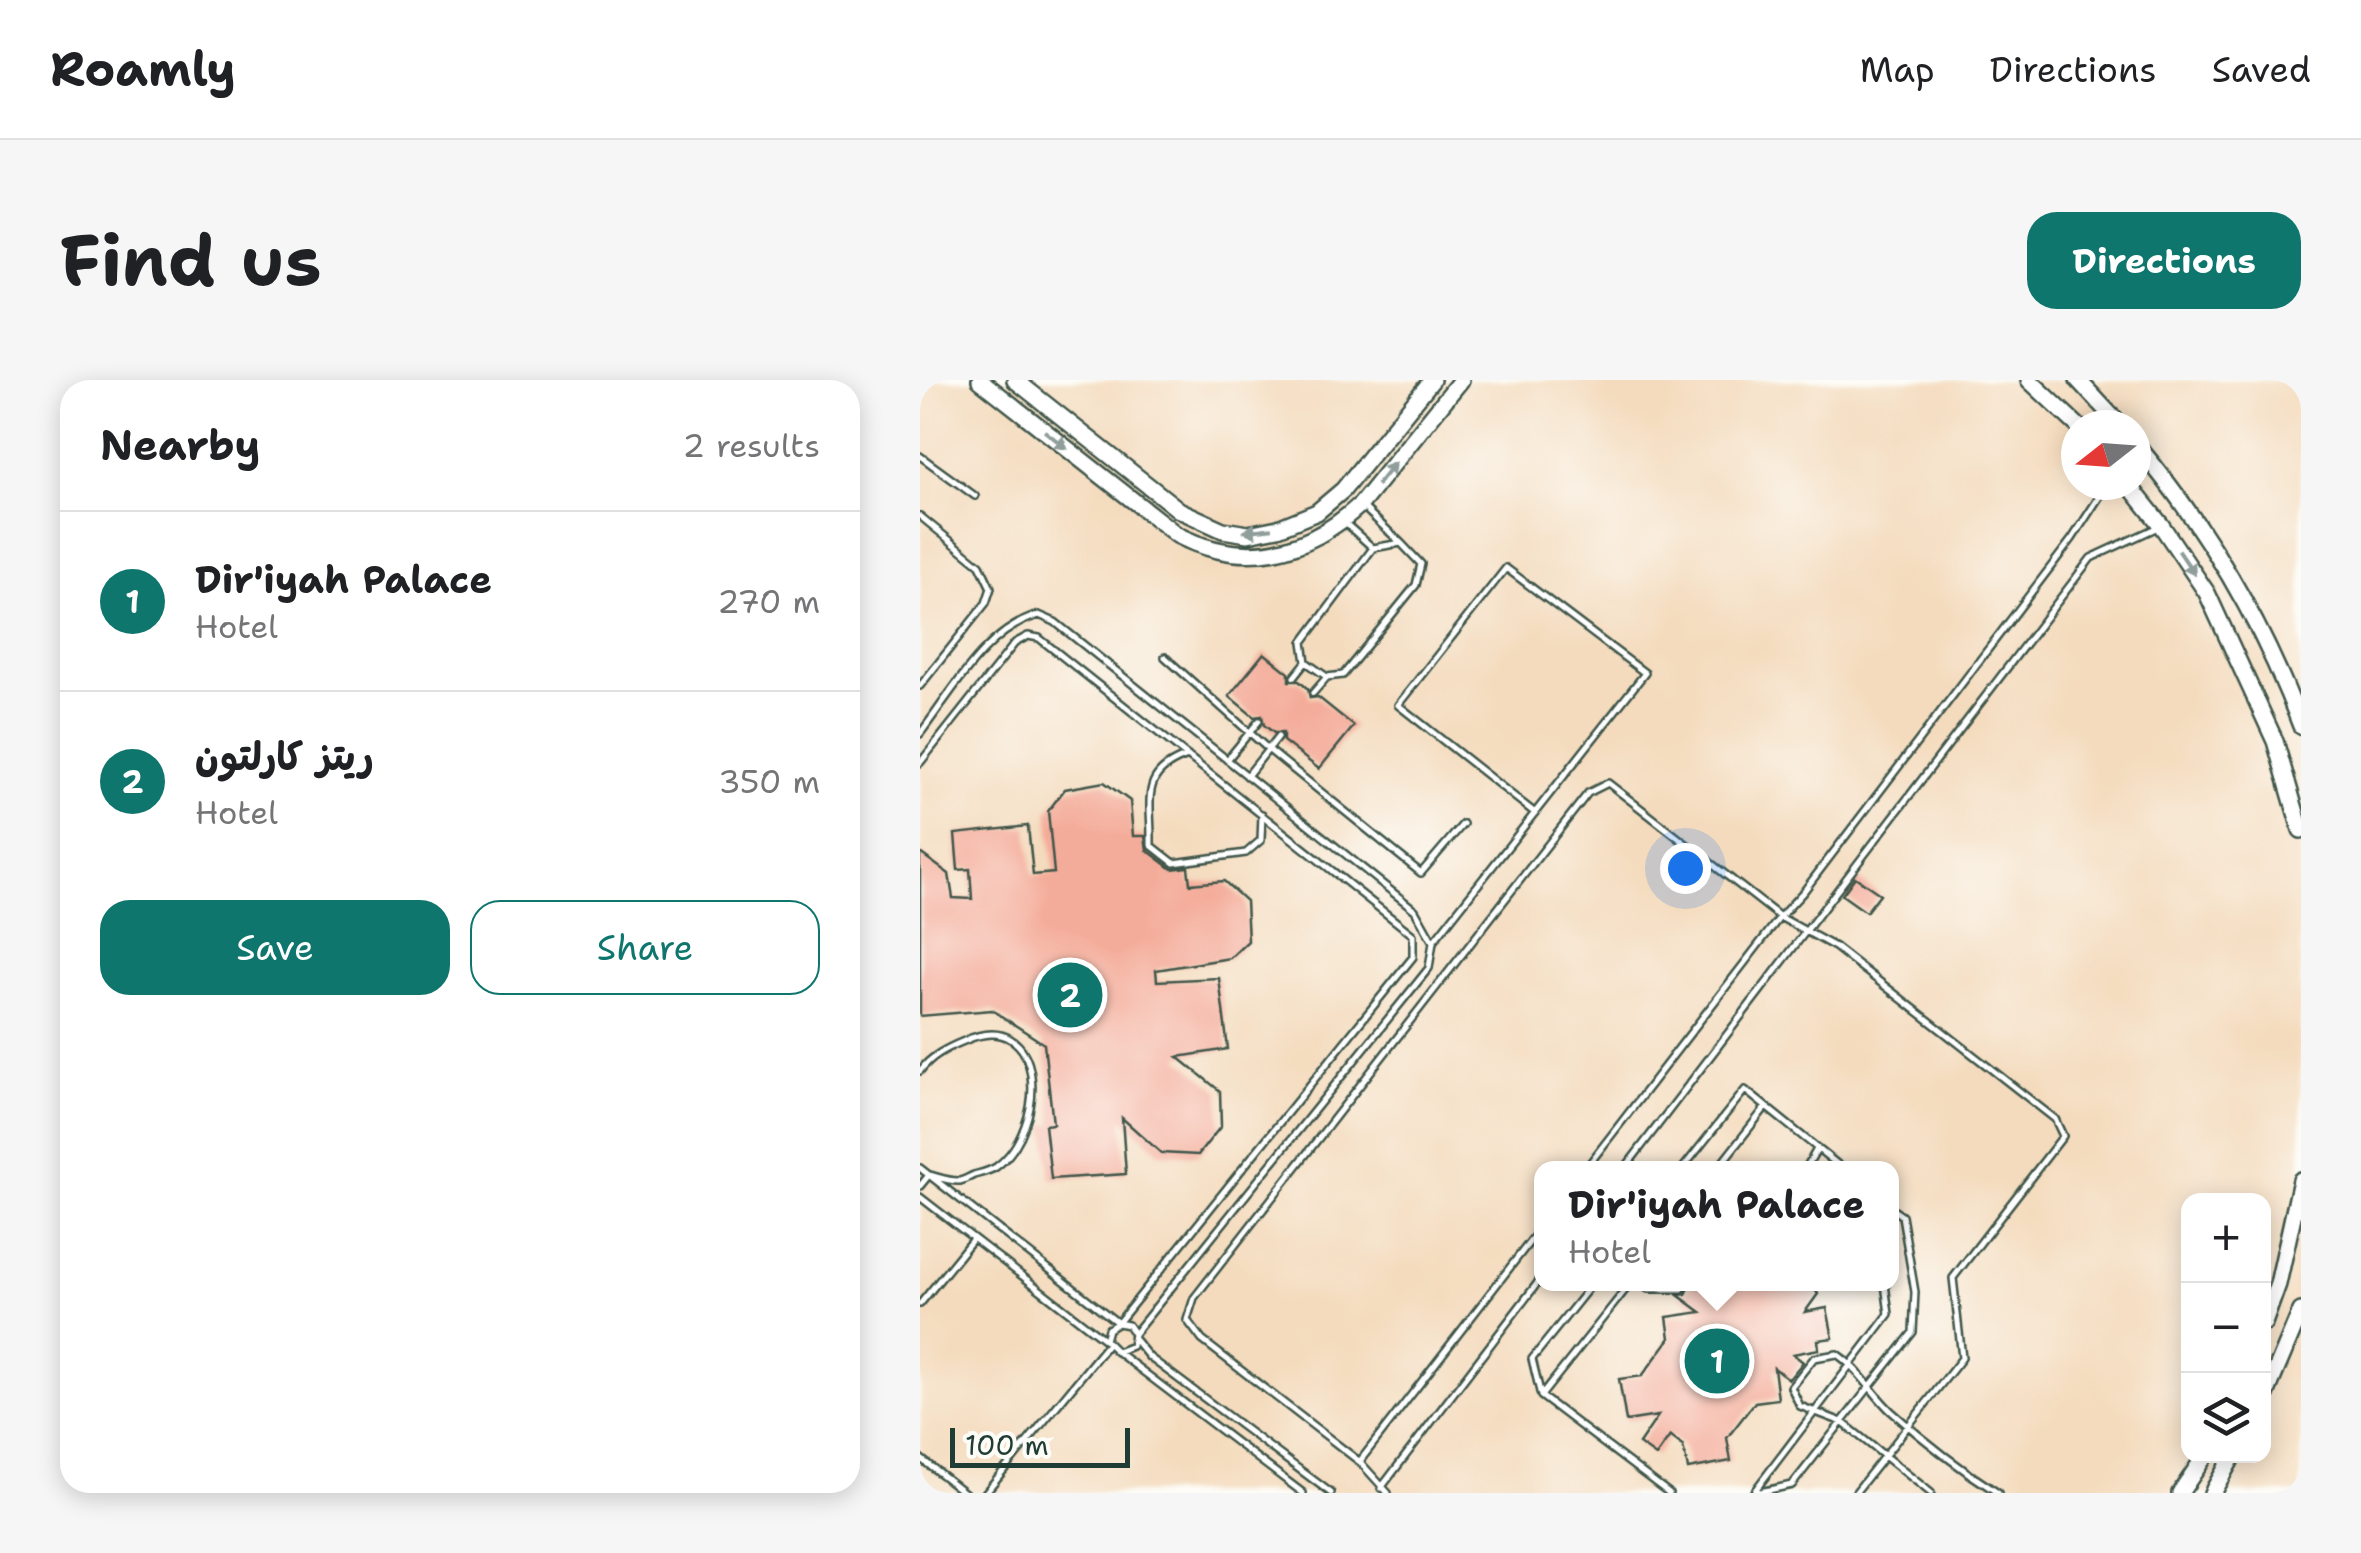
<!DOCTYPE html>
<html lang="en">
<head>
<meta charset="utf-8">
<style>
	:root { --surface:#fff; --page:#f6f6f6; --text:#202124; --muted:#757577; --line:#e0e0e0; --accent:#0f766e }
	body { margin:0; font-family:"Shantell Sans","Playpen Sans Arabic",sans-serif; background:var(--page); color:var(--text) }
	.controls { position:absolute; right:30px; bottom:30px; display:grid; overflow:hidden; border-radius:20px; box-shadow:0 5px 25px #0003 }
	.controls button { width:90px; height:90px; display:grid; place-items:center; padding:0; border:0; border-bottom:2px solid var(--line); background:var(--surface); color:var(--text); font:50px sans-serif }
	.compass { position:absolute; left:1141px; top:30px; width:90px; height:90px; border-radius:50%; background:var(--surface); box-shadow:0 5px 25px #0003; rotate:253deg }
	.scale { position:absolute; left:30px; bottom:25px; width:180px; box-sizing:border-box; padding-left:10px; border:5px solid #1f3d34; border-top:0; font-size:28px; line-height:35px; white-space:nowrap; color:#1f3d34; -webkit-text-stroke:8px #fdfcf7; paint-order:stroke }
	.you { position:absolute; left:765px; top:488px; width:35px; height:35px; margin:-25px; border:8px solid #fff; border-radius:50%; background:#1a73e8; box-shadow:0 0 0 15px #1a73e833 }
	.badge { display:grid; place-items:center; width:65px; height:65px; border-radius:50%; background:var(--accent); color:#fff; font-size:32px; font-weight:700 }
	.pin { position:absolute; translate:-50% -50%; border:5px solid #fff; box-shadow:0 2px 10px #0006 }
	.popup { position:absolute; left:614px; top:781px; width:365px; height:130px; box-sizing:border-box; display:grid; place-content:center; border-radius:20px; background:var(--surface); filter:drop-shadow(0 2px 8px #0005); font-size:32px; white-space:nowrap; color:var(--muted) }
	.popup b { font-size:38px; color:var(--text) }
	.popup::after { content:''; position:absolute; left:50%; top:100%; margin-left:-20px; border:20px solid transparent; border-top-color:var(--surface) }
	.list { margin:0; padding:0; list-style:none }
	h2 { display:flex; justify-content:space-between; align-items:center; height:130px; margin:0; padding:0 40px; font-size:42px }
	h2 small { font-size:32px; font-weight:400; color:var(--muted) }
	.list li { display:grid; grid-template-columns:65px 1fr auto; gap:30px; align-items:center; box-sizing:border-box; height:180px; padding:0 40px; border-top:2px solid var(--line) }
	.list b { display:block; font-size:38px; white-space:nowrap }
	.list p { margin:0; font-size:32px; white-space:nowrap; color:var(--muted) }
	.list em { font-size:32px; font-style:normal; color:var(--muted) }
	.actions { display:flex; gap:20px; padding:30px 40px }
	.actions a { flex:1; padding:22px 0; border:2px solid var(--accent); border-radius:30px; text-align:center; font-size:35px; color:var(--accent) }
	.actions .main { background:var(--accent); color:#fff }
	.icon { flex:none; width:55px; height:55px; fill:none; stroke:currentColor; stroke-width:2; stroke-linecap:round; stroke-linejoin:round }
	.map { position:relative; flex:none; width:1381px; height:1113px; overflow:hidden; border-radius:30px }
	header { display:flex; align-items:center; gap:60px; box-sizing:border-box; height:140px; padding:0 50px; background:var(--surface); border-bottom:2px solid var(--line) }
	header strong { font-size:48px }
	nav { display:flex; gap:55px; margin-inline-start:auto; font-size:35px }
	.intro { display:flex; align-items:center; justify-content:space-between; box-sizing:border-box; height:240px; padding:0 60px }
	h1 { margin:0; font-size:70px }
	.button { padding:25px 45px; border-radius:30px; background:var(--accent); color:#fff; font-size:35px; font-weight:700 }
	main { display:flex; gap:60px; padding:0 60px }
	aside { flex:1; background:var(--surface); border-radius:30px; box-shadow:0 5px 25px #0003 }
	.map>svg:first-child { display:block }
	.building { fill:#f4ac9a }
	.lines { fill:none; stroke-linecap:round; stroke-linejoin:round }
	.lane-casing { stroke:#3f5549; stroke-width:10 }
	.secondary-casing { stroke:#3f5549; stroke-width:20 }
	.lane { stroke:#fff; stroke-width:5 }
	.secondary { stroke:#fff; stroke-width:15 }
	.oneway { fill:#8f9e9a }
</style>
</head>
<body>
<header>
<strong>Roamly</strong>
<nav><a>Map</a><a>Directions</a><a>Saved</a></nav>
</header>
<div class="intro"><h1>Find us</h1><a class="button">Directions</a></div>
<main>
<aside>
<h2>Nearby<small>2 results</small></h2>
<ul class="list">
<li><span class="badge">1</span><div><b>Dir'iyah Palace</b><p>Hotel</p></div><em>270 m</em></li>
<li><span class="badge">2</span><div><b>ريتز كارلتون</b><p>Hotel</p></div><em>350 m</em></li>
</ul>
<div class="actions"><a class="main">Save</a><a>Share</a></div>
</aside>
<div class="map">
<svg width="1381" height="1113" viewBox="0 0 1381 1113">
	<rect width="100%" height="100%" fill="#fdfcf7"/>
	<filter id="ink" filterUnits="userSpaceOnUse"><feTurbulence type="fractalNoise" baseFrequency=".01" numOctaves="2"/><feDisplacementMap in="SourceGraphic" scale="20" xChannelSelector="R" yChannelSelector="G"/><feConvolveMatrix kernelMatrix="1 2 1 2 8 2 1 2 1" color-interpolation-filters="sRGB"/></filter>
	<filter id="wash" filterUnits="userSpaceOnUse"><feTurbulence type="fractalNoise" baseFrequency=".0048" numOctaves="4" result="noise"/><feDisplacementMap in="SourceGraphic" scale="40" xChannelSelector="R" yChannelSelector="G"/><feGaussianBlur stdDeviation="2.25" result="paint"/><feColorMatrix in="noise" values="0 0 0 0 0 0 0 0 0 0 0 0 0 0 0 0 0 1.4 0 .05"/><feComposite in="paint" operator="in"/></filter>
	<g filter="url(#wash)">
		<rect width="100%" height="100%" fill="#f4dbbe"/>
		<g id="blocks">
			<!-- building -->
			<path class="building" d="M344 273 369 293V301H379L388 309 390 318 398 317 434 346 399 389 363 361V353H354L344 345 342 336 334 337 309 316Z
				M184 402 210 421 213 456H225L227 470 252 489 268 487 270 504 304 501 326 521 328 561 310 578 236 590 237 601 299 598 308 669 258 677 300 711 301 746 278 775 241 773 202 738 206 794 131 799 125 745 133 744 124 664 72 630 0 636V473L29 494 33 518 52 519 50 489 38 490 35 454 108 446 113 495 134 493 128 431 145 409Z
				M935 497 960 514 946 532 922 515Z
				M771 904H891L898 914 885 932 907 928 913 958 898 960 899 969 873 974 883 982 869 999 854 988 858 1019 835 1022 807 1058 811 1081 768 1089 763 1066 750 1056 736 1076 719 1064 738 1036 706 1041 699 999 722 996 750 958 747 937 781 932 758 915 766 914Z"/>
		</g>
	</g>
	<g filter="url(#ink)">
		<use href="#blocks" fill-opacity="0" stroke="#3f5549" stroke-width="2.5"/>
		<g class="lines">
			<!-- lane casing -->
			<g class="lane-casing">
				<path id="lane" d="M0 76 55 116
					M443 127 481 163
					M0 136 60 185 71 208 66 223 0 306
					M425 143 453 168
					M481 163 501 184 496 205 423 295 407 297 386 282 383 262 453 168Z
					M245 277 348 369 501 493 543 444
					M374 297 386 282
					M393 313 407 297
					M0 354C33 311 65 250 119 235L135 242 495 530 513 562 509 588 214 954 212 966 197 972 185 960 188 949 198 943 208 945 214 954
					M268 376C218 393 232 420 231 465L254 483 326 473 341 460 342 434
					M307 380 339 341
					M0 383 95 263 108 256 119 258 493 555V577L198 943 0 788
					M327 396 358 357
					M513 562 725 293 586 188 478 325 615 433
					M0 691C11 676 27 668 44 661 127 624 129 748 76 787 70 791 61 793 54 795 49 797 45 800 40 801 31 802 18 797 9 795L0 806
					M666 788 860 537 884 511 1152 159 1187 105
					M705 788 1171 178 1238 147
					M763 788 825 710 922 788
					M798 788 845 728
					M866 788H886L897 769
					M0 817 185 960
					M672 904 612 979 621 1016 749 1113
					M722 904 728 909H762L765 904
					M0 924 52 860
					M215 960 229 977 411 1113
					M200 974 383 1113
					M621 1016 710 904
					M0 1078 45 1113
					M440 1081 622 846
					M461 1108 622 897
					M65 1113 187 965
					M468 1113 440 1082 282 960 267 940 274 918 668 413 688 403 860 537 915 567 1135 739 1143 756 1033 898 1042 978 935 1113
					M833 1113 969 934 965 904
					M835 1113 872 1105 993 952 995 912 982 836 972 829
					M1011 1113 922 1042 880 1026 871 1007 894 978 917 974C939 989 952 1013 971 1031 1003 1060 1042 1090 1078 1113"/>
			</g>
			<!-- secondary casing -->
			<g class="secondary-casing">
				<path id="secondary" d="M60 0 257 155C324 189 386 175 441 124L541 0
					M95 0 259 130 303 150 328 154 358 148 397 132 423 110 512 0
					M1109 0 1157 45
					M1158 0 1200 45
					M1216 64C1286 147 1343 244 1381 346
					M1209 105 1241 145 1287 213 1355 361 1381 450
					M1344 943 1358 904 1381 800
					M1344 1019 1381 931
					M1260 1113 1285 1076
					M1292 1113 1313 1076"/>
			</g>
			<!-- lane -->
			<use href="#lane" class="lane"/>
			<!-- secondary -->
			<use href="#secondary" class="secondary"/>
		</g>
		<!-- one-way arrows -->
		<defs><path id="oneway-solid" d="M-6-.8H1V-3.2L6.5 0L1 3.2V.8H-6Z" transform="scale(2.5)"/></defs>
		<g class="oneway">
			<use href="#oneway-solid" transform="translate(136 60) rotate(38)"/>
			<use href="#oneway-solid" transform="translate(466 94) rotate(-51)"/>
			<use href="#oneway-solid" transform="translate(338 150) rotate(173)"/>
			<use href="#oneway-solid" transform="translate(1267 183) rotate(56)"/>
		</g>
	</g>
</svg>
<div class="controls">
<button>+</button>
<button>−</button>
<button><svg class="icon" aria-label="layers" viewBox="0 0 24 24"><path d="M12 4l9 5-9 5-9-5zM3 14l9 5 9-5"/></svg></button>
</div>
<svg class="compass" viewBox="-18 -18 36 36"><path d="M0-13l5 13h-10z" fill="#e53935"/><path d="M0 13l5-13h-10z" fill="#757577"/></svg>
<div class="scale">100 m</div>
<div class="you"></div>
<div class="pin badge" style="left:797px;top:981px">1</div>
<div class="popup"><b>Dir'iyah Palace</b>Hotel</div>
<div class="pin badge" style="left:150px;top:615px">2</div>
</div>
</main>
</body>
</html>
